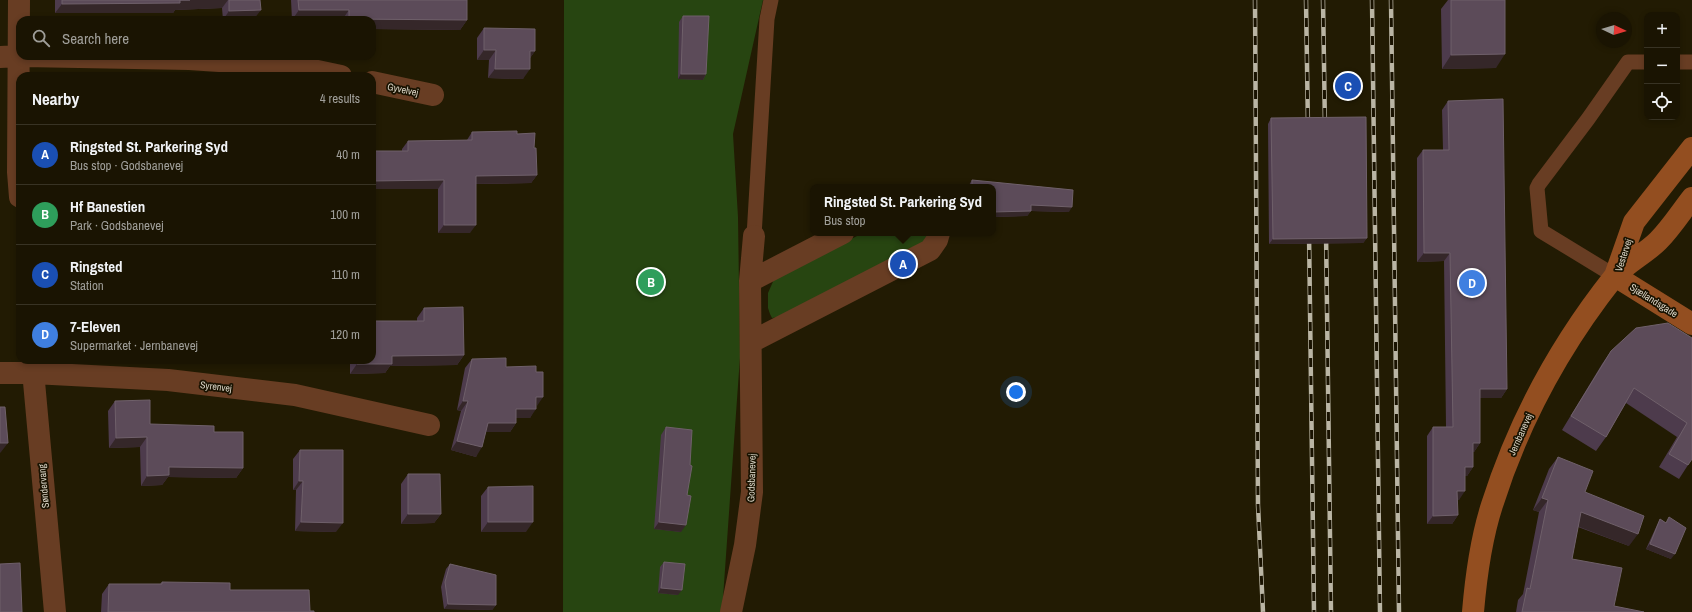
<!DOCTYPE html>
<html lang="en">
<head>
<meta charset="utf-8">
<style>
	:root { --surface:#1a1402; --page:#231d0c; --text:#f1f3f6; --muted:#9f9e99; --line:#383324; --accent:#6ac3f1 }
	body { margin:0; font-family:"Archivo Narrow",sans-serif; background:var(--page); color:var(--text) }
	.controls { position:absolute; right:12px; top:12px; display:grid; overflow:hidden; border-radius:8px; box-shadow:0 2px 6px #0003 }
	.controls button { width:36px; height:36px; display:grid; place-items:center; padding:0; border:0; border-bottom:1px solid var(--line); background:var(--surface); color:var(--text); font:20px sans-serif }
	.compass { position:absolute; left:1596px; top:12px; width:36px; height:36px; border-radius:50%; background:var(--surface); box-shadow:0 2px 6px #0003; rotate:94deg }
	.you { position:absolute; left:1016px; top:392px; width:14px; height:14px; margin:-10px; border:3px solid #fff; border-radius:50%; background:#1a73e8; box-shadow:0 0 0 6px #1a73e833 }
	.badge { display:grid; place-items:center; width:26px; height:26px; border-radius:50%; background:var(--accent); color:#fff; font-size:13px; font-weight:700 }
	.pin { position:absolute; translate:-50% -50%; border:2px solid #fff; box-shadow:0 1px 4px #0006 }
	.popup { position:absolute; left:810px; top:184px; width:186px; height:52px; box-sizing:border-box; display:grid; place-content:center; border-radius:8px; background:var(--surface); filter:drop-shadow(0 1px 3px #0005); font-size:13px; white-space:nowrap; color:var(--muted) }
	.popup b { font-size:15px; color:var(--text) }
	.popup::after { content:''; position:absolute; left:50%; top:100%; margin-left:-8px; border:8px solid transparent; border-top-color:var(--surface) }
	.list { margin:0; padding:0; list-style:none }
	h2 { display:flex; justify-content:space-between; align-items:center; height:52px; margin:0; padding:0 16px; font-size:17px }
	h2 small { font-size:13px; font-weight:400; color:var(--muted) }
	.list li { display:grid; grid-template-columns:26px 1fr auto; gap:12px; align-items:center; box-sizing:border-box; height:60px; padding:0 16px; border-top:1px solid var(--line) }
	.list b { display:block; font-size:15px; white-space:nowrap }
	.list p { margin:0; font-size:13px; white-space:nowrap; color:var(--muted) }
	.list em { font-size:13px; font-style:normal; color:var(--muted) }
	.icon { flex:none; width:22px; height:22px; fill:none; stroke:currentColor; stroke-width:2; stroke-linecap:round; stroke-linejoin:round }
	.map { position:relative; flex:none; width:1692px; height:612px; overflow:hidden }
	.search { position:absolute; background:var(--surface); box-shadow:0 2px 6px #0003; left:16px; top:16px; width:360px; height:44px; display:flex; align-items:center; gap:10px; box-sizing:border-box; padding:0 14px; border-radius:12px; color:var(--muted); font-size:15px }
	.panel { position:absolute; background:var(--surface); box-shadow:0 2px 6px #0003; left:16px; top:72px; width:360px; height:292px; border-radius:12px }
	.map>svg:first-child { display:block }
	.green { fill:#274511 }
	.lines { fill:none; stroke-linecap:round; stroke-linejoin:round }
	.lane { stroke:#683d23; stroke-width:15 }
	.street { stroke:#683d23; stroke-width:22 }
	.secondary { stroke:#934e20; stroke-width:22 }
	.rail-casing { stroke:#bab5a4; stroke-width:4.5 }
	.rail { stroke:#191200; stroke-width:3; stroke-dasharray:9; stroke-linecap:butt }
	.wall { fill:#4d3b4c }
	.shaded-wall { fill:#352729 }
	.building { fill:#5c4b59; stroke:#6f606a }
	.labels { text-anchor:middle; stroke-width:3.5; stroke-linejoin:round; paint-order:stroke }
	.street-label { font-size:10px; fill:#d9d4c5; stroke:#191200 }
</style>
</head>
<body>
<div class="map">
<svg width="1692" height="612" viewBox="0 0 1692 612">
	<rect width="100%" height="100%" fill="#221b03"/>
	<!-- green -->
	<path class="green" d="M564 0H763L733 134 738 217 740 357 722 612H563Z
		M863 233H930L925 242 778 317 772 318 770 314 768 308V293L775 277Z"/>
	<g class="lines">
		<!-- lane -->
		<path class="lane" d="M1677 62H1692
			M754 236 767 19 771 0
			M1615 276 1541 231 1537 188 1539 184 1588 119 1628 62H1647"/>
		<!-- street -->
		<path class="street" d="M19 0 18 172 20 197
			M24 56 189 59 294 66 341 76
			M0 57 20 56
			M372 82 433 95
			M750 281 843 233
			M751 342 930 250 937 240 939 233
			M32 360 55 612
			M0 373H33L168 380 295 395 429 425
			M731 612 745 545 752 492 750 281 754 236"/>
		<!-- secondary -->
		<path class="secondary" d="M1615 276 1634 222 1692 148
			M1615 276 1692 324
			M1473 612C1476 576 1481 539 1492 505 1518 423 1560 345 1614 277 1626 263 1645 254 1658 241 1671 228 1681 212 1692 198"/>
		<!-- rail casing -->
		<g class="rail-casing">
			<path id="rail" d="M1255 0 1258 505 1263 612
				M1306 0 1308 128
				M1323 0 1325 128
				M1372 0 1380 612
				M1391 0 1399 612
				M1309 232 1314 612
				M1326 232 1331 612"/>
		</g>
		<!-- rail -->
		<use href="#rail" class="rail"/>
	</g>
	<!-- wall -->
	<path class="wall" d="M55 0H260L254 19 226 20H223L222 8 175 10 173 13H55Z
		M291 0H467V20L460 30 372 29V20H292Z
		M1448 0H1505L1496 68 1442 69 1441 9Z
		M683 16 706 74 703 80 678 79 679 22Z
		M484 28 535 51 530 58 523 79 488 78 489 60H477V38Z
		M1448 101 1507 389 1501 398H1480V443L1474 452H1473V467L1467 476H1465L1459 500H1457L1458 515 1452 524H1427V436L1433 427H1446L1444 261 1417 262V158L1423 150H1443L1442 110Z
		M1271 118 1367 238 1363 243 1269 244 1268 124Z
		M472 132 517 134 534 148 537 175 531 183 476 184 470 233H438V189H372V151H402V149L408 141 467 140Z
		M972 180 1069 212 1031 211 1027 216 993 217V187H969V185Z
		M424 308 464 355 457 365 390 366 385 373 350 374V360H372L417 321V318Z
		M1692 338 1688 465 1679 479 1659 467 1677 437 1626 403 1606 437 1596 451 1562 430 1602 364 1611 351Z
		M472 359 506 367 536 406 530 418H516V423L510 432H486L476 457 451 450 461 411 457 410 465 368Z
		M115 401 150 424 214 432 243 468 236 478 168 477 162 485 141 486 140 447 109 448 108 411Z
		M666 427 687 495 681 532 654 529 661 435Z
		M300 450 336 532 295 531 296 490H293V459Z
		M1558 457 1585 492 1629 546 1578 527 1572 559 1614 606 1644 612H1516L1518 600 1523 594 1539 512 1533 510 1549 469Z
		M408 474 441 514 434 523 401 524V484Z
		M488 487 526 532H481V496Z
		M1660 519 1666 523 1671 559 1646 549 1657 525Z
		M664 562 678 595 658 593 660 567Z
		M450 564 496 605 492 610 444 609 441 587 446 569Z
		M162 582 230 590 314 612H101L102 594 109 584H160Z"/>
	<!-- shaded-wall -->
	<path class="shaded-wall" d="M190 0H228L222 8 175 10 173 13H55L62 4Z
		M261 10 254 19 223 20 229 11Z
		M299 10H349L342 20H292Z
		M349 19 467 20 460 30 372 29V20H348Z
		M484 50H496L489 60H477Z
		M530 51H535L528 61Z
		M1505 54 1496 68 1442 69 1451 55Z
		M495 69H530L523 79 488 78Z
		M681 74H706L703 80 678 79Z
		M537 175 531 183 471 184 476 176Z
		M444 180 438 189H372V181Z
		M1031 205 1072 207 1069 212 1031 211 1027 216 993 217V212Z
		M444 225H476L470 233H438Z
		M1367 238 1363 243 1269 244 1273 239Z
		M1424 253H1450L1444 261 1417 262Z
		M464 355 457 365 390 366 385 373 350 374 357 364 392 356Z
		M1480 389H1507L1501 398H1474Z
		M536 397H543L537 406Z
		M463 401H468L461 411 457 410Z
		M516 409H536L530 418H509Z
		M488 423H516L510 432H482Z
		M147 437 140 447 109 448 116 438Z
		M457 441 482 447 476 457 451 450Z
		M0 443H8L1 452 0 453Z
		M1473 443H1480L1474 452H1467Z
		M169 467 243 468 236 478 168 477 162 485 141 486 147 476Z
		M1465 467H1473L1467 476H1459Z
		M299 481H303L296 490H293Z
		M1457 491H1465L1459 500H1451Z
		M1542 498 1548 500 1539 512 1533 510Z
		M1581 512 1638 534 1629 546 1572 524Z
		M408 514H441L434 523 401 524Z
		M1458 515 1452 524H1427L1433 516Z
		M301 522 343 523 336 532 295 531Z
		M488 522H533L526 532H481Z
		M659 522 686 525 681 532 654 529Z
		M1650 544 1675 554 1671 559 1646 549Z
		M661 588 682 590 678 595 658 593Z
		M448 604 496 605 492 610 444 609Z"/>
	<!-- building -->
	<path class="building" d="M62 0H190H180V3L62 4Z
		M229 0H260L261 10 229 11Z
		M298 0H467V20L349 19V10H299Z
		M1451 0H1505V54L1451 55Z
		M683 16H709L706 74H681Z
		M484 28 535 29V51H530V69H495L496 50H484Z
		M1503 99 1507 389H1480V443H1473V467H1465V491H1457L1458 515 1433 516V427H1453L1450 253H1424L1423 150H1449L1448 101Z
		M1366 117 1367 238 1273 239 1271 118Z
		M517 131V134L535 133 534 148H536L537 175 476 176V225H444V180L372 181V151H408V141L472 140V132Z
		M972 180 1073 190 1072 207 1031 205V211L993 212V187H972Z
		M463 307 464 355 392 356V364H357V360H372V321H424V308Z
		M1668 323 1692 338V459L1688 465 1669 454 1687 423 1634 388 1606 437 1571 416 1611 351 1636 328Z
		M506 358V367L536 366V372H543V397H536V409H516V423H488L482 447 457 441 468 401H463L472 359Z
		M150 400V424L214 426V432H243V468L169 467V475L147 476V437L116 438 115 401Z
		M0 407H5L8 443H0Z
		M666 427 692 430 690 465 692 466 687 495 691 496 686 525 659 522Z
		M300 450H343V523L301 522 303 481H299Z
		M1558 457 1593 471 1585 492 1644 516 1638 534 1581 512 1572 559 1622 568 1614 606 1644 612H1522L1527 588 1530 589 1548 500 1542 498Z
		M408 474H440L441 514H408Z
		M533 486V522H488V487Z
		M1669 517 1686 528 1675 554 1650 544 1660 519 1666 523Z
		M664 562 685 564 682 590 661 588Z
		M20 563 22 612H0V564Z
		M450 564 496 575V605L448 604 445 582Z
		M162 582 230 583V590H309L310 611H314V612H108L109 584H162Z"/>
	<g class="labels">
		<!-- street labels -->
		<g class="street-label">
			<text transform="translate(403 89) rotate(12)" y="4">Gyvelvej</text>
			<text transform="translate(1623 255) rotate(-72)" y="4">Vestervej</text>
			<text transform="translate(1654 300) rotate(32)" y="4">Sjællandsgade</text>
			<text transform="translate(216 386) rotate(7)" y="4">Syrenvej</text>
			<text transform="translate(1520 434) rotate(-66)" y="4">Jernbanevej</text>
			<text transform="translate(751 478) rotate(-88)" y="4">Godsbanevej</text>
			<text transform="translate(43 486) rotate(-95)" y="4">Søndervang</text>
		</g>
	</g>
</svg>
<div class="controls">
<button>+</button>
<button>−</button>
<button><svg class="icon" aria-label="locate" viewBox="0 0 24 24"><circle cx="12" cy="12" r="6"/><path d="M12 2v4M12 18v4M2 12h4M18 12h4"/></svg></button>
</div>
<svg class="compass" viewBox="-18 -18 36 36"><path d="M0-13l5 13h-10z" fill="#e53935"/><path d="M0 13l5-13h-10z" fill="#9f9e99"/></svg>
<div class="you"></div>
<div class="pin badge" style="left:903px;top:264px;background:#1a4fb4">A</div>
<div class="popup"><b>Ringsted St. Parkering Syd</b>Bus stop</div>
<div class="pin badge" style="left:651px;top:282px;background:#2e9e5b">B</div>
<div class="pin badge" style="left:1348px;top:86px;background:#1a4fb4">C</div>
<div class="pin badge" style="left:1472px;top:283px;background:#3f7fe0">D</div>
<div class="search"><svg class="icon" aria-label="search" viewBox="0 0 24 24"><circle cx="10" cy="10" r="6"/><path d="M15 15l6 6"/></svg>Search here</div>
<section class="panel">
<h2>Nearby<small>4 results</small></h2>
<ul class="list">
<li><span class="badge" style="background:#1a4fb4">A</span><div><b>Ringsted St. Parkering Syd</b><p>Bus stop · Godsbanevej</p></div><em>40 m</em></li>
<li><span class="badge" style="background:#2e9e5b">B</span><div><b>Hf Banestien</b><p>Park · Godsbanevej</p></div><em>100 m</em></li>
<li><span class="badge" style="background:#1a4fb4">C</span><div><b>Ringsted</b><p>Station</p></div><em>110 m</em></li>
<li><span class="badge" style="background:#3f7fe0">D</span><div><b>7-Eleven</b><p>Supermarket · Jernbanevej</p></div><em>120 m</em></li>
</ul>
</section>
</div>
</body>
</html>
